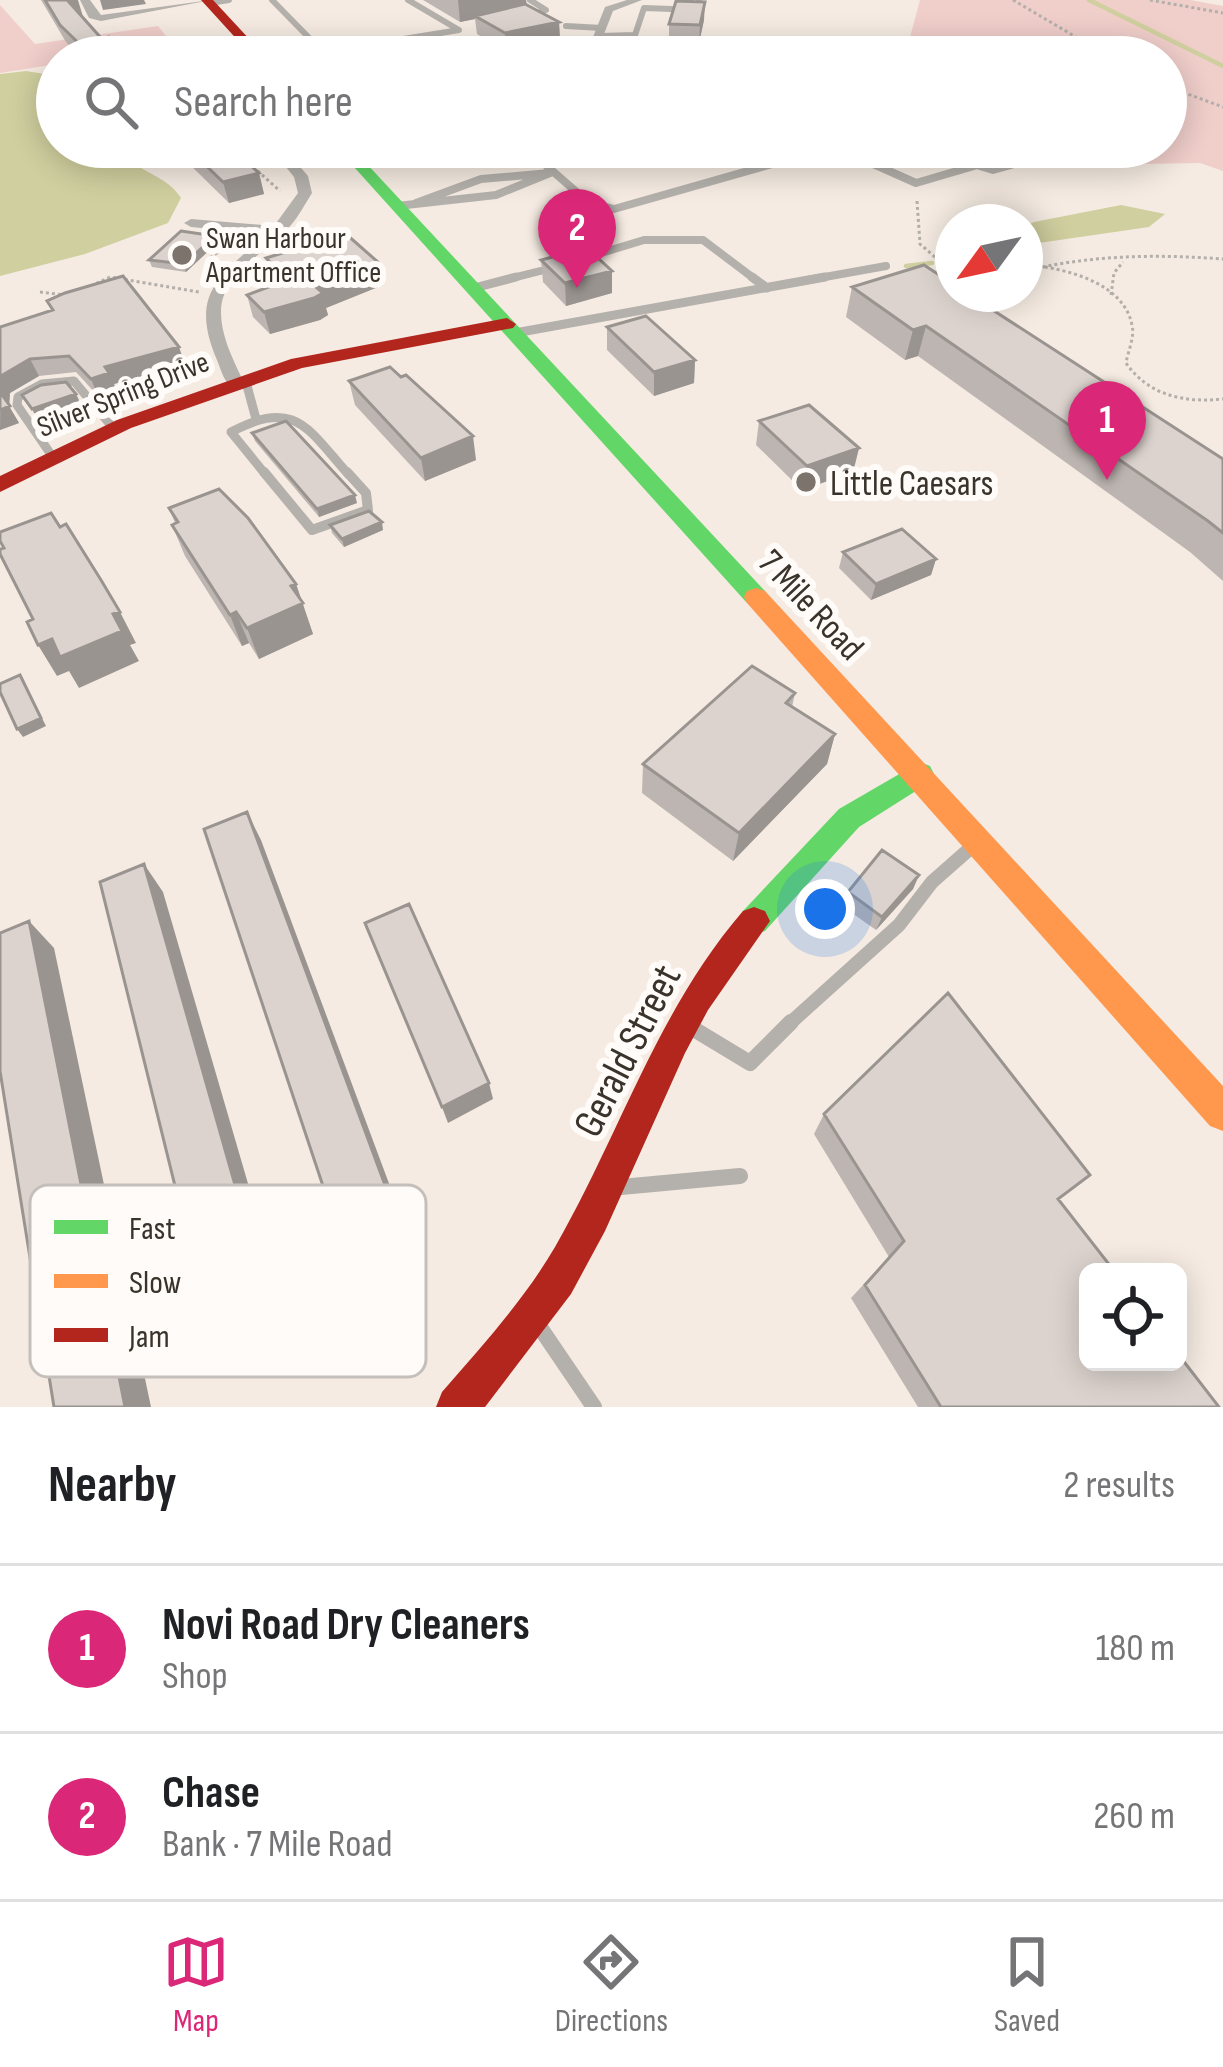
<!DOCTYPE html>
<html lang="en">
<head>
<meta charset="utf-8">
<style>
	:root { --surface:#fff; --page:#f2f2f2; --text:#202124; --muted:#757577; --line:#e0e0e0; --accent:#db2777 }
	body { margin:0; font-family:"Sofia Sans Condensed",sans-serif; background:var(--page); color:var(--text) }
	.controls { position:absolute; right:36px; bottom:36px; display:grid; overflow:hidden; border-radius:18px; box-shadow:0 6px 30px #0003 }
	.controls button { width:108px; height:108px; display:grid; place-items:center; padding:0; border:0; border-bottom:3px solid var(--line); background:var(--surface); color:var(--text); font:60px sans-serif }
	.compass { position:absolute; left:935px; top:204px; width:108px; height:108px; border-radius:50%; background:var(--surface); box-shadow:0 6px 30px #0003; rotate:237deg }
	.you { position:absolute; left:825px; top:909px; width:42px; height:42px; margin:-30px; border:9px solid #fff; border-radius:50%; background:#1a73e8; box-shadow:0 0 0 18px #1a73e833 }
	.badge { display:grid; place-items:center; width:78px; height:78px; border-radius:50%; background:var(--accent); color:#fff; font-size:39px; font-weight:700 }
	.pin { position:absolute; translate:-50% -99px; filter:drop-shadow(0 3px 6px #0008) }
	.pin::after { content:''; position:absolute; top:63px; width:42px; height:36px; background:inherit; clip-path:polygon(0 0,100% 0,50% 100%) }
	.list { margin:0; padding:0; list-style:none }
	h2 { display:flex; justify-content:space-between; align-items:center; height:156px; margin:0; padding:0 48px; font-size:51px }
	h2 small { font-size:39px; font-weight:400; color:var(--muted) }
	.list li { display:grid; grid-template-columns:78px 1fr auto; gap:36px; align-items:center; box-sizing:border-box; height:168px; padding:0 48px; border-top:3px solid var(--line) }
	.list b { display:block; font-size:45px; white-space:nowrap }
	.list p { margin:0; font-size:39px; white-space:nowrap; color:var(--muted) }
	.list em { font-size:39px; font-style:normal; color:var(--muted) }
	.icon { flex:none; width:66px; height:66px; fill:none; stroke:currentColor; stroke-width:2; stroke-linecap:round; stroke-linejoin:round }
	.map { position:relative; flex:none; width:1223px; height:1407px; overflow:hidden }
	.search { position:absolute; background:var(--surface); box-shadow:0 6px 30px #0003; left:36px; right:36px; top:36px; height:132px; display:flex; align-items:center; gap:30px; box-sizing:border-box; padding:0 42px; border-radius:66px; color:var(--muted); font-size:45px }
	.sheet { height:492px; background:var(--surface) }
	nav { display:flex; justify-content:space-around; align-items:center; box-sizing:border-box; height:168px; border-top:3px solid var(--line); background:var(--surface); font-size:33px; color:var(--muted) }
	nav a { display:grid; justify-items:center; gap:6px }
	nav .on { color:var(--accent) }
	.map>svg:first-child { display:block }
	.green { fill:#f0ceca }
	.water { fill:#d0cf9f }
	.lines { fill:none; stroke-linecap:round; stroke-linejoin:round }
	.stream { stroke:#d0cf9f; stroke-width:4.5 }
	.path { stroke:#b4afaa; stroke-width:3; stroke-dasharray:3 3; stroke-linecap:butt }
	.lane-far5 { stroke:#b4b0ab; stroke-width:6 }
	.lane-far4 { stroke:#b4b0ab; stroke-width:8 }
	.lane-far3 { stroke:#b4b0ab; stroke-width:9 }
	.lane-far2 { stroke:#b4b0ab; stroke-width:10 }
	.lane-far1 { stroke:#b4b0ab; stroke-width:14 }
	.lane { stroke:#b4b0ab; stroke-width:16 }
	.street { fill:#b4b0ab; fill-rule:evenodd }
	.fast { fill:#63d668; fill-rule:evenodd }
	.slow { fill:#ff974d; fill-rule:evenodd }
	.jam { fill:#b3261e; fill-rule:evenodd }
	.wall { fill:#bdb5b1 }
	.shaded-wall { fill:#9a9490 }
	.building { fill:#dcd3ce; stroke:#9a9490; stroke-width:3 }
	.poi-dot { fill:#7b736c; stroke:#fffbf8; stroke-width:4.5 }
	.labels { text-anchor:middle; stroke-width:12; stroke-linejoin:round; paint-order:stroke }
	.far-poi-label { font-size:30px; fill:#3a332c; stroke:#fffbf8; text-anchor:start }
	.far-street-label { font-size:30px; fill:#3a332c; stroke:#fffbf8 }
	.poi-label { font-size:36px; fill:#3a332c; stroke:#fffbf8; text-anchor:start }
	.street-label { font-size:36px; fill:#3a332c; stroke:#fffbf8 }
	.near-street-label { font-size:42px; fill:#3a332c; stroke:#fffbf8 }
	.key { fill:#fffbf8; stroke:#c4bfbb; stroke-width:3 }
	.key-label { font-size:33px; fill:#3a332c }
</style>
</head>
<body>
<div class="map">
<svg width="1223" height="1407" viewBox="0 0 1223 1407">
	<rect width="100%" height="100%" fill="#f5ebe2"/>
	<!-- green -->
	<path class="green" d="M920 0H1190L1223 6V171L1200 163 1144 164 1117 147H1166V57H922L906 52Z
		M0 5 35 44 158 26 170 41 91 57H57V64L0 73Z"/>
	<!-- water -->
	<path class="water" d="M26 71 57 76V147H115C133 171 165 173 181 198L168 223 85 254 0 276V74Z
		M1121 205 1165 214 1149 227 1025 245V226L1034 222Z"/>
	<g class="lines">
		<!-- stream -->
		<path class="stream" d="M1089 0 1223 66
			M945 261 953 257
			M906 266 932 263"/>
		<!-- path -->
		<path class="path" d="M1013 0 1110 57
			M1150 0 1223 13
			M1166 86 1223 107
			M253 167 280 191
			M917 201 920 244 953 273
			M210 258 229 244
			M1039 266C1073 271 1124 285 1132 325 1135 337 1128 351 1126 363 1149 396 1185 403 1223 399
			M1025 271C1090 255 1156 254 1223 259
			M91 286 110 277 199 292
			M40 292 64 295
			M1111 295 1114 273 1123 262"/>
		<!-- lane-far5 -->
		<path class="lane-far5" d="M272 0 323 52 459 30 408 0
			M210 3 229 0
			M528 16 546 10 530 0
			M566 26 602 28
			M599 36 635 35 644 8 699 10V0
			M529 57 595 46"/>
		<!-- lane-far4 -->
		<path class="lane-far4" d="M525 147 588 202 614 209 832 147
			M835 147 916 183 974 166
			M984 153 1004 157 1011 165 993 170 970 163 969 157Z
			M397 206 496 195 550 173 481 179 416 203
			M581 259 644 240H703L756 280
			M225 278 283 268
			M505 280 540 271
			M808 280 886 266"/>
		<!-- lane-far3 -->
		<path class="lane-far3" d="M752 277 767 288
			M225 278 249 277
			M474 288 516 277
			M515 333 825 277
			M246 382 256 419
			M52 456 17 405 18 397 42 384 74 381 113 428
			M266 475 231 432C296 398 307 428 349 475"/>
		<!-- lane-far2 -->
		<path class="lane-far2" d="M264 472 312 530 368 510 366 493 347 472"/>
		<!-- lane-far1 -->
		<path class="lane-far1" d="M788 1025 899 925 932 882 974 845"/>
		<!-- lane -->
		<path class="lane" d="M692 1028 750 1063 791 1022
			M621 1187 740 1176
			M539 1326 594 1407"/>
		<!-- street -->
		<path class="street" d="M80 0H90L101 15 211 0 101 21 89 18Z
			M627 0H642L613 11 595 57H585L605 7Z
			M146 49 157 57H145L141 52Z
			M270 147H283L308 176 312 193C305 204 299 216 291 225 268 253 221 272 221 312 221 338 235 363 245 385L236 390C224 384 222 372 217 360 188 292 221 276 266 234L191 227 184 223 191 219 274 226 298 193 294 177Z"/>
		<!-- fast -->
		<path class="fast" d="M336 147H351L765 591 768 597 765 603H747Z
			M920 762 930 766 934 774 930 782 859 827 765 931 754 935 743 931 738 921 743 911 839 809Z"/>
		<!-- slow -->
		<path class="slow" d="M756 588 765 591 1223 1086V1131L1210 1126 747 603 744 597 747 591Z"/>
		<!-- jam -->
		<path class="jam" d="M201 0H213L266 57H253Z
			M507 318 516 324 513 328 302 368 131 428 0 492V476L117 420 291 359Z
			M754 907 765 911 770 921 708 1010 685 1053 605 1231 571 1294 485 1407H436L442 1392C482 1346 524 1300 555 1247 620 1134 657 1011 743 911Z"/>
	</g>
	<!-- wall -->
	<path class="wall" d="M41 0H77L83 17 102 39 131 57H81L66 42Z
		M423 0H526L527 5 559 22 560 40 506 52 477 34 475 19 460 22Z
		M704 20 699 43 669 42V24Z
		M180 147H230L259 173 264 194 229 203 183 158Z
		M217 243 186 272 152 267 149 260Z
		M266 258 379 263 383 285 326 308 328 315 320 320 270 334 253 317 247 295 276 284 272 280Z
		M541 260 612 293 566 306 543 282Z
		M852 287 1223 459V581L1190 552 918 356 905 360 846 317Z
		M47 301 185 364 114 384 116 390 98 396 76 372 39 376 10 393 9 406 19 423 0 430V327L51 310Z
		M607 327 695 360 694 383 654 396 607 350Z
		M401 377 476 460 425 481 355 405 349 381Z
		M759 421 859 448 853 472 802 490 756 445Z
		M252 433 357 503 319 517 255 441Z
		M169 508 296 584 313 634 259 659 249 643 242 646 185 556 172 525 175 523Z
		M330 525 383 530 344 547 332 533Z
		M843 552 936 559 931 575 871 600 839 568Z
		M795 693 792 707 835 734 827 764 733 861 642 793 643 764Z
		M919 875 913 889 876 930 842 906 848 892Z
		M824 1114 1058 1199 1219 1407H918L851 1298 889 1257 814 1134Z"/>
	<!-- shaded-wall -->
	<path class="shaded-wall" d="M78 0 83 17 69 2Z
		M100 0H144L146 4 103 10Z
		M458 0H526L527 7 475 16V19L460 22Z
		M705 2 704 20 699 43 700 25Z
		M559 22 560 40 506 52 505 33Z
		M259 173 264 194 229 203 223 182Z
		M215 236 217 243 186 272 184 264Z
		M379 263 383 285 326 308 328 315 320 320 270 334 264 312Z
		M612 271V293L566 306 565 283Z
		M926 326 918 356 905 360 913 330Z
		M179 347 185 364 114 384 116 390 98 396 91 379 105 367Z
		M30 359 39 376 10 393 9 406 19 423 0 430 1 376Z
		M695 360 694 383 654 396V372Z
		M76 394 80 402 36 417 32 409Z
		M473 436 476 460 425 481 421 458Z
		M859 448 853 472 802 490 807 466Z
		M355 495 357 503 319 517 317 509Z
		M382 522 383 530 344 547 342 539Z
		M936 559 931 575 871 600 876 584Z
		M296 584 313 634 259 659 247 628 291 586Z
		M120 612 136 643 130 645 139 661 79 688 69 671 57 676 38 645Z
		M236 612 249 643 242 646 230 615Z
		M20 675 46 726 23 737 17 729Z
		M835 734 827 764 733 861 739 833Z
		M247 812 261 840 403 1221 353 1250 339 1234Z
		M144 864 163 892 291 1331 237 1362 216 1352Z
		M919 875 913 889 876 930 882 917Z
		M29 921 54 948 151 1407H125Z
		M489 1083 493 1099 448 1123 442 1107Z"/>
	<!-- building -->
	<path class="building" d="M45 0H77L69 2 102 39 109 37 131 57H93L60 25Z
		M676 1 705 2 700 25 669 24Z
		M525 4 559 22 505 33 475 16Z
		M187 147H230L259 173 223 182Z
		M181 231 215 236 184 264 149 260Z
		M346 234 379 263 317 288 323 293 314 298 264 312 247 295 288 280 266 258Z
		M587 248 612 271 565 283 541 260Z
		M924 265 953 284V294H968L1223 459V533L1208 521 926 326 913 330 852 287Z
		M123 276 179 347 105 367 109 373 91 379 69 356 30 359 1 376 0 391V327L53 310 47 301 65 293Z
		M646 316 695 360 654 372 607 327Z
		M390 367 401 377 406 375 473 436 421 458 349 381Z
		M66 382 76 394 32 409 22 395 41 385Z
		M0 392 10 406 0 410Z
		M809 405 859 448 807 466 759 421Z
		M286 421 355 495 317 509 252 433Z
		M219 489 248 518 296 584 291 586 303 603 247 628 236 612 230 615 172 525 178 522 169 508Z
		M369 511 382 522 342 539 330 525Z
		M51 513 60 527 66 524 101 580 120 612 113 614 122 631 60 657 52 639 38 645 27 622 33 619 0 554V549L4 548 0 541V532Z
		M902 529 936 559 876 584 843 552Z
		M752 666 795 693 786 703 835 734 739 833 643 764Z
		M20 675 41 718 17 729 0 692V684Z
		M247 812 392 1204 339 1234 204 829Z
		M882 850 919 875 882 917 848 892Z
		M144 864 273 1319 216 1352 100 882Z
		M409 904 489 1083 442 1107 365 923Z
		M29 921 125 1407H54L0 1071V933Z
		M948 993 1090 1175 1058 1199 1115 1272H1088V1362H1178V1354L1219 1407H941L865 1285 904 1241 824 1114Z"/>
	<!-- markers -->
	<g class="poi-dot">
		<circle cx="182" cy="255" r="12"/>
		<circle cx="806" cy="482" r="12"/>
	</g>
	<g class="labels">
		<!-- far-poi labels -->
		<g class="far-poi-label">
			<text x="206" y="248">Swan Harbour<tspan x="206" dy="34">Apartment Office</tspan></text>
		</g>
		<!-- far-street labels -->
		<g class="far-street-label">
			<text transform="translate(123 394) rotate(-22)" y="10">Silver Spring Drive</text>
		</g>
		<!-- poi labels -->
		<g class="poi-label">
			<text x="830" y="495">Little Caesars</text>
		</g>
		<!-- street labels -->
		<g class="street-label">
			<text transform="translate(812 604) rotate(47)" y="13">7 Mile Road</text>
		</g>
		<!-- near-street labels -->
		<g class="near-street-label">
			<text transform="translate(626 1050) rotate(-63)" y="15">Gerald Street</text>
		</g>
	</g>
	<!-- legend -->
	<rect x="30" y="1185" width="396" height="192" rx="18" class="key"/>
	<rect x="54" y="1220" width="54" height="14" fill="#63d668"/>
	<rect x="54" y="1274" width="54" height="14" fill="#ff974d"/>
	<rect x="54" y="1328" width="54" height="14" fill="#b3261e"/>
	<g class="key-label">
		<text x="129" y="1239">Fast</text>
		<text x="129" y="1293">Slow</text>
		<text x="129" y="1347">Jam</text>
	</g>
</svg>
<div class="controls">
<button><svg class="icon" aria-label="locate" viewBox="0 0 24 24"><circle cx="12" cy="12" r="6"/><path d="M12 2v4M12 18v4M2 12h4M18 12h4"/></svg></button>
</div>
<svg class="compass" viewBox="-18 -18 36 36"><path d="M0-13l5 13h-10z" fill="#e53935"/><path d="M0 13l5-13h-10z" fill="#757577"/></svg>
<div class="you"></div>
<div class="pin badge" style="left:1107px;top:480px">1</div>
<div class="pin badge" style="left:577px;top:288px">2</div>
<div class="search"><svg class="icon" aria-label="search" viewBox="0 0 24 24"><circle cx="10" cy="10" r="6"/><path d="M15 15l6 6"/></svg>Search here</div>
</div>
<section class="sheet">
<h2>Nearby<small>2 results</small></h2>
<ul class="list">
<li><span class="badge">1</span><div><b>Novi Road Dry Cleaners</b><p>Shop</p></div><em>180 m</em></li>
<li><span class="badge">2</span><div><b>Chase</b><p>Bank · 7 Mile Road</p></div><em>260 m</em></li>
</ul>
</section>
<nav>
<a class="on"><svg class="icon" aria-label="map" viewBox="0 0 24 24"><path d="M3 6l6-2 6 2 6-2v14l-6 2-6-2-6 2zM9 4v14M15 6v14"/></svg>Map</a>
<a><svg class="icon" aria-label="directions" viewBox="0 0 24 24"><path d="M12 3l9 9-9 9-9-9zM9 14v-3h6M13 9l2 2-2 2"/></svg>Directions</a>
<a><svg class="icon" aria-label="saved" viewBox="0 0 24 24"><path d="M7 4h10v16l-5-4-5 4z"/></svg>Saved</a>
</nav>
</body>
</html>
